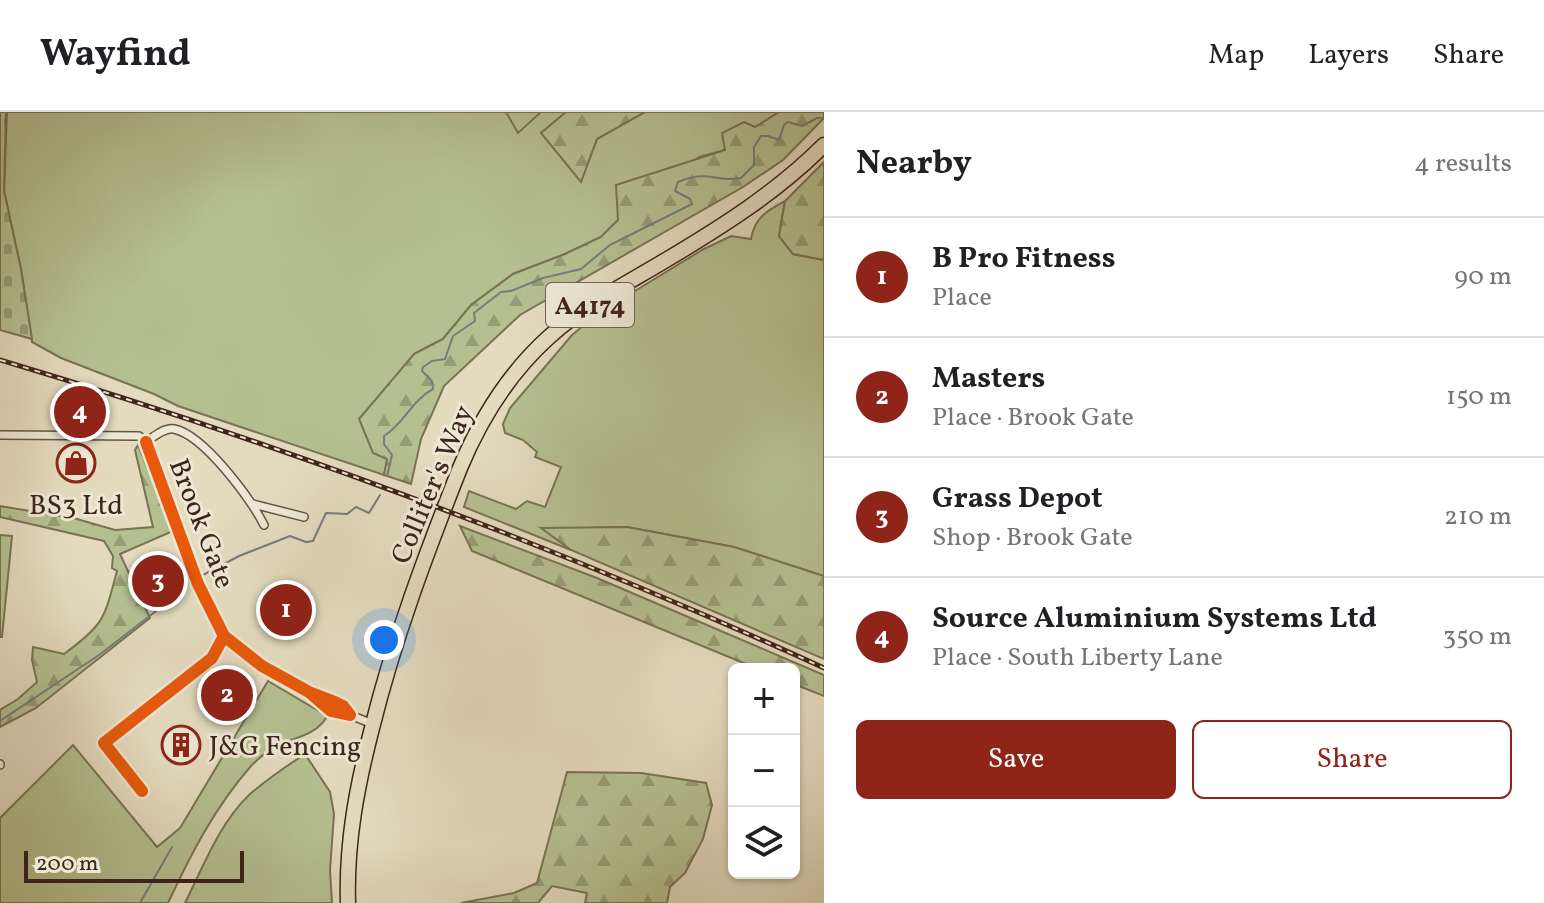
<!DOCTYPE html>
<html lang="en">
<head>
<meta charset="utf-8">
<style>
	:root { --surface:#fff; --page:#f2f2f2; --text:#202124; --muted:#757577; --line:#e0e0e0; --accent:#8f2418 }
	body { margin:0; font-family:Vollkorn,serif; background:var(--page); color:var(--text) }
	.controls { position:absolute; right:24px; bottom:24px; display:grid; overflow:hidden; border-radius:12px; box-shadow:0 2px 6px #0004 }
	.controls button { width:72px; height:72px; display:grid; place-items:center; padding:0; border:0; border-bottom:2px solid var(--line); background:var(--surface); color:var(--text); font:40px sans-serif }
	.scale { position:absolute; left:24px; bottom:20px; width:220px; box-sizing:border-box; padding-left:8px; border:4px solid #3f2519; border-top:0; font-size:22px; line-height:28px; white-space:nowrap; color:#3f2519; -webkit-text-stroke:6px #ede8d5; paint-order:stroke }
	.you { position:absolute; left:384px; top:528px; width:28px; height:28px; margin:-20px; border:6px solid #fff; border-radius:50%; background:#1a73e8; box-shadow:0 0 0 12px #1a73e833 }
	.badge { display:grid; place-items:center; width:52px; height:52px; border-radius:50%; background:var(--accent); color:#fff; font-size:26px; font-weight:700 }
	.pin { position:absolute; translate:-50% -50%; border:4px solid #fff; box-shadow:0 2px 8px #0006 }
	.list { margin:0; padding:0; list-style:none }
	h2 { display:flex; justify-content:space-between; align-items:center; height:104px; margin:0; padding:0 32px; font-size:34px }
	h2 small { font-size:26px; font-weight:400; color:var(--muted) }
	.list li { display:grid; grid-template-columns:52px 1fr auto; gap:24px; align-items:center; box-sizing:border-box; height:120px; padding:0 32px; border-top:2px solid var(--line) }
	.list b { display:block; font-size:30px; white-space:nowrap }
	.list p { margin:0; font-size:26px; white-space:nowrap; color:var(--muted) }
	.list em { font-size:26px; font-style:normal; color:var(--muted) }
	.actions { display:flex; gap:16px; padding:24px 32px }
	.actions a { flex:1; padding:18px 0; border:2px solid var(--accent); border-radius:12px; text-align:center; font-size:28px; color:var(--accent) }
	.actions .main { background:var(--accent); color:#fff }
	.icon { flex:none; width:44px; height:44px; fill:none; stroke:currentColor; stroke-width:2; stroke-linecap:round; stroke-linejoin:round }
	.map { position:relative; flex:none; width:824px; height:791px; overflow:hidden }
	header { display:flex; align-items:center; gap:48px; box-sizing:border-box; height:112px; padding:0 40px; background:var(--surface); border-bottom:2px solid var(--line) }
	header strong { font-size:38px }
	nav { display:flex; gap:44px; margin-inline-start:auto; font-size:28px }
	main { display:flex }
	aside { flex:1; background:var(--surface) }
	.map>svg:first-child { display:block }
	.grass { fill:#b5c091; stroke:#7a7255; stroke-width:2 }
	.forest { fill:url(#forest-firs); stroke:#7a7255; stroke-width:2 }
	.cemetery { fill:url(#cemetery-stones); stroke:#7a7255; stroke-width:2 }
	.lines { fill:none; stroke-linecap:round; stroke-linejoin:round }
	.stream { stroke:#767d7b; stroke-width:2 }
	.street-casing { stroke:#685242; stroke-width:10 }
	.highway-casing { stroke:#3f2519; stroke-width:17 }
	.street { stroke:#ede8d5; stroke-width:7 }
	.highway { stroke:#e4dbbf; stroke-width:14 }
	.rail-casing { stroke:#3f2519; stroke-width:5 }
	.rail { stroke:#ede8d5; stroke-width:2; stroke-dasharray:6; stroke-linecap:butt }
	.cycleway-casing { stroke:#ede8d5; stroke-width:17 }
	.cycleway { stroke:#e8590c; stroke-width:12 }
	.labels { text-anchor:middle; stroke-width:6; stroke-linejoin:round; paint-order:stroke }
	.shield { fill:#ede8d5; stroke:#736051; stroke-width:2 }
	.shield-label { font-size:26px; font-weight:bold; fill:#3f2519 }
	.street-label { font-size:28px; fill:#3f2519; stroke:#ede8d5 }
	.poi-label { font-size:28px; fill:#3f2519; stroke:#ede8d5 }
</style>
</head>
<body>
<header>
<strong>Wayfind</strong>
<nav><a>Map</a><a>Layers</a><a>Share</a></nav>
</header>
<main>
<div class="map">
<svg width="824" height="791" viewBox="0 0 824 791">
	<defs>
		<pattern id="forest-firs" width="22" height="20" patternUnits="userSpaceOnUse" patternTransform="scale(2)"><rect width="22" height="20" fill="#b5c091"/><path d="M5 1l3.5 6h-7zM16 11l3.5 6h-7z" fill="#959c76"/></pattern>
		<pattern id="cemetery-stones" width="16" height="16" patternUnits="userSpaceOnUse" patternTransform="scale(2)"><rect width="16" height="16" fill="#b5c091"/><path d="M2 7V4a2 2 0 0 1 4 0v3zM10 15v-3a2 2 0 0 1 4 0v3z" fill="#959c76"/></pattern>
	</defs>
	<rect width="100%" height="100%" fill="#e4dbbf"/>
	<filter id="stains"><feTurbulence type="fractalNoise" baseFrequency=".0025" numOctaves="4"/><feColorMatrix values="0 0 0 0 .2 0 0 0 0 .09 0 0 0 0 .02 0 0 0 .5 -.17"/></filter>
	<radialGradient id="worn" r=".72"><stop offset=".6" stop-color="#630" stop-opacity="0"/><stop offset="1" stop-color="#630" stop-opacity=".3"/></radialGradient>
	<!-- grass -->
	<path class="grass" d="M7 0H566L542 21 581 69 597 27 645 0H779L725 38 699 45 618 108 601 125 565 142 513 162 471 193 443 227 414 242 384 363 178 294 154 282 61 246 32 230 21 157 4 79Z
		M785 89 779 124 793 142 824 148V464L734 435 627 415 543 417 571 438 464 395 469 379 516 397 527 389 545 395 561 355 535 345 537 340 523 328 505 321 503 312 510 296 572 223 599 201 702 138 731 124 751 127C755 105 767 99 785 89Z
		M0 423 12 424 2 525H0Z
		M268 569 327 604C318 623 292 626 275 635 267 639 258 647 251 654 215 695 191 742 168 791H0V706L73 633 157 735 180 716Z
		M305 642 330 680 334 702 330 758 332 791H185C203 755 219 712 249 683 266 668 285 655 305 642Z"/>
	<!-- forest -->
	<path class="forest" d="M506 0H541L518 21Z
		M566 0H645L597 27 581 70 541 21Z
		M779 0H824V6L783 48 743 75 520 203 444 274 421 327 411 372 384 363 387 347 373 341 359 307 414 242 443 227 471 193 513 162 565 142 601 125 618 108 616 73 725 38 722 21 744 10 755 15Z
		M824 50V148L793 142 779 124 785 89Z
		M138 333 173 419 120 442 150 506 36 596 0 615V598L18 587 37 570 32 548 33 535 64 542C105 512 104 507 117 459L112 456 113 444 104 429 0 405V394L77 407 115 418 153 415 135 338Z
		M460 414 597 466 824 563V584L794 572V557H758L472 439Z
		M627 415 734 435 824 464V547L571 438 541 416Z
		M567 660 641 661 706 671 712 693 703 727 685 761 670 775 667 791H585L587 781 552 774 538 791H461L514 781 537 771Z"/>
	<!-- cemetery -->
	<path class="cemetery" d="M0 0H6L4 79 21 157 32 227 0 218Z"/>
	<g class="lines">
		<!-- stream -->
		<path class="stream" d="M387 364 392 343 384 332V324C404 312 411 289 433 277L432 269 422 259 423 255 432 249 445 247 453 224 475 209 474 201 501 180 511 179 543 166 581 157 610 133 692 92 690 87 675 79 678 70C710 57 716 71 741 66L754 53V35L761 24H768L779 28 784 13 788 10 802 14 817 6H824
			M203 463 239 444 290 424 306 430 313 429 326 401 347 402 356 395 369 401 380 383
			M0 609 99 543 160 496
			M140 791 172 735"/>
		<!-- street casing -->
		<g class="street-casing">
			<path id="street" d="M0 323 139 324 146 330
				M146 330 198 472 224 524 262 554 309 580 335 590 343 594 350 603 331 599 309 580
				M146 330C153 325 165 315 174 317 204 323 250 386 264 413
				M253 392 304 405
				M350 603 373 612
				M0 653V652
				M142 679 104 631 212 546 224 524"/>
		</g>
		<!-- highway casing -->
		<g class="highway-casing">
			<path id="highway" d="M348 791C346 731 357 674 372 616 394 527 426 442 460 356 480 308 510 260 549 225 584 193 626 172 666 148 723 114 777 80 824 33"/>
		</g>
		<!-- street -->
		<use href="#street" class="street"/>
		<!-- highway -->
		<use href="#highway" class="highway"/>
		<!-- rail casing -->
		<g class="rail-casing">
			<path id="rail" d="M0 248C281 332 557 434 824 556"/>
		</g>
		<!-- rail -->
		<use href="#rail" class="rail"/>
		<!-- cycleway casing -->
		<g class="cycleway-casing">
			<path id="cycleway" d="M146 330 198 472 224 524 262 554 309 580 335 590 343 594 350 603 331 599 309 580
				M142 679 104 631 212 546 224 524"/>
		</g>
		<!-- cycleway -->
		<use href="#cycleway" class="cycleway"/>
	</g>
	<!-- icons -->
	<defs>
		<g id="shop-ring" transform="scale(2)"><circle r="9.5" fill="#ede8d5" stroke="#8f2418" stroke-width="1.5"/><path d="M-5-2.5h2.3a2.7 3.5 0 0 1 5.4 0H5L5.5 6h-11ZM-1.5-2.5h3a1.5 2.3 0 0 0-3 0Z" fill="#8f2418"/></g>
		<g id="building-ring" transform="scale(2)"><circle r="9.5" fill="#ede8d5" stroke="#8f2418" stroke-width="1.5"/><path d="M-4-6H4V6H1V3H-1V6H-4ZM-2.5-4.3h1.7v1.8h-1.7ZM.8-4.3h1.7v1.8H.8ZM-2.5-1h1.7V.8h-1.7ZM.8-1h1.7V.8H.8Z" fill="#8f2418"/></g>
	</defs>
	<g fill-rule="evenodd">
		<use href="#shop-ring" x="76" y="351"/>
		<use href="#building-ring" x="181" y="633"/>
	</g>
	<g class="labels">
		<!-- shield labels -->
		<rect class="shield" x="546" y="171" width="88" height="44" rx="6"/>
		<g class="shield-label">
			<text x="590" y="202">A4174</text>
		</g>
		<!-- street labels -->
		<g class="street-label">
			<text transform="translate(431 372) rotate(-67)" y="10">Colliter's Way</text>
			<text transform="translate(203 411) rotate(69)" y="10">Brook Gate</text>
		</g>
		<!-- poi labels -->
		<g class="poi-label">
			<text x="76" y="402">BS3 Ltd</text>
			<text x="209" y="643" text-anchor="start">J&amp;G Fencing</text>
		</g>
	</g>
	<rect width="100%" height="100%" filter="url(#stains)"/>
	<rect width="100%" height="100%" fill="url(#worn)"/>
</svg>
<div class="controls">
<button>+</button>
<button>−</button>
<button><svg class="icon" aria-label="layers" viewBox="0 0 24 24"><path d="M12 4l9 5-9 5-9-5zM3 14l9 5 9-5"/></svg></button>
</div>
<div class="scale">200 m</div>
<div class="you"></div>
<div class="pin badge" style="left:286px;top:498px">1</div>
<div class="pin badge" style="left:227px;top:583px">2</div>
<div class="pin badge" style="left:158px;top:469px">3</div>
<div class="pin badge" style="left:80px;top:300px">4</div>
</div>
<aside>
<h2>Nearby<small>4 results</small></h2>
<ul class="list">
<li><span class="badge">1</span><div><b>B Pro Fitness</b><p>Place</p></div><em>90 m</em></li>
<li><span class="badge">2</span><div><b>Masters</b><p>Place · Brook Gate</p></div><em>150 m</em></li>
<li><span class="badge">3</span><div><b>Grass Depot</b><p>Shop · Brook Gate</p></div><em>210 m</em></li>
<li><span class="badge">4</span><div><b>Source Aluminium Systems Ltd</b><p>Place · South Liberty Lane</p></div><em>350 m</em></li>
</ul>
<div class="actions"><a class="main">Save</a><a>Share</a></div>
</aside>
</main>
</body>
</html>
